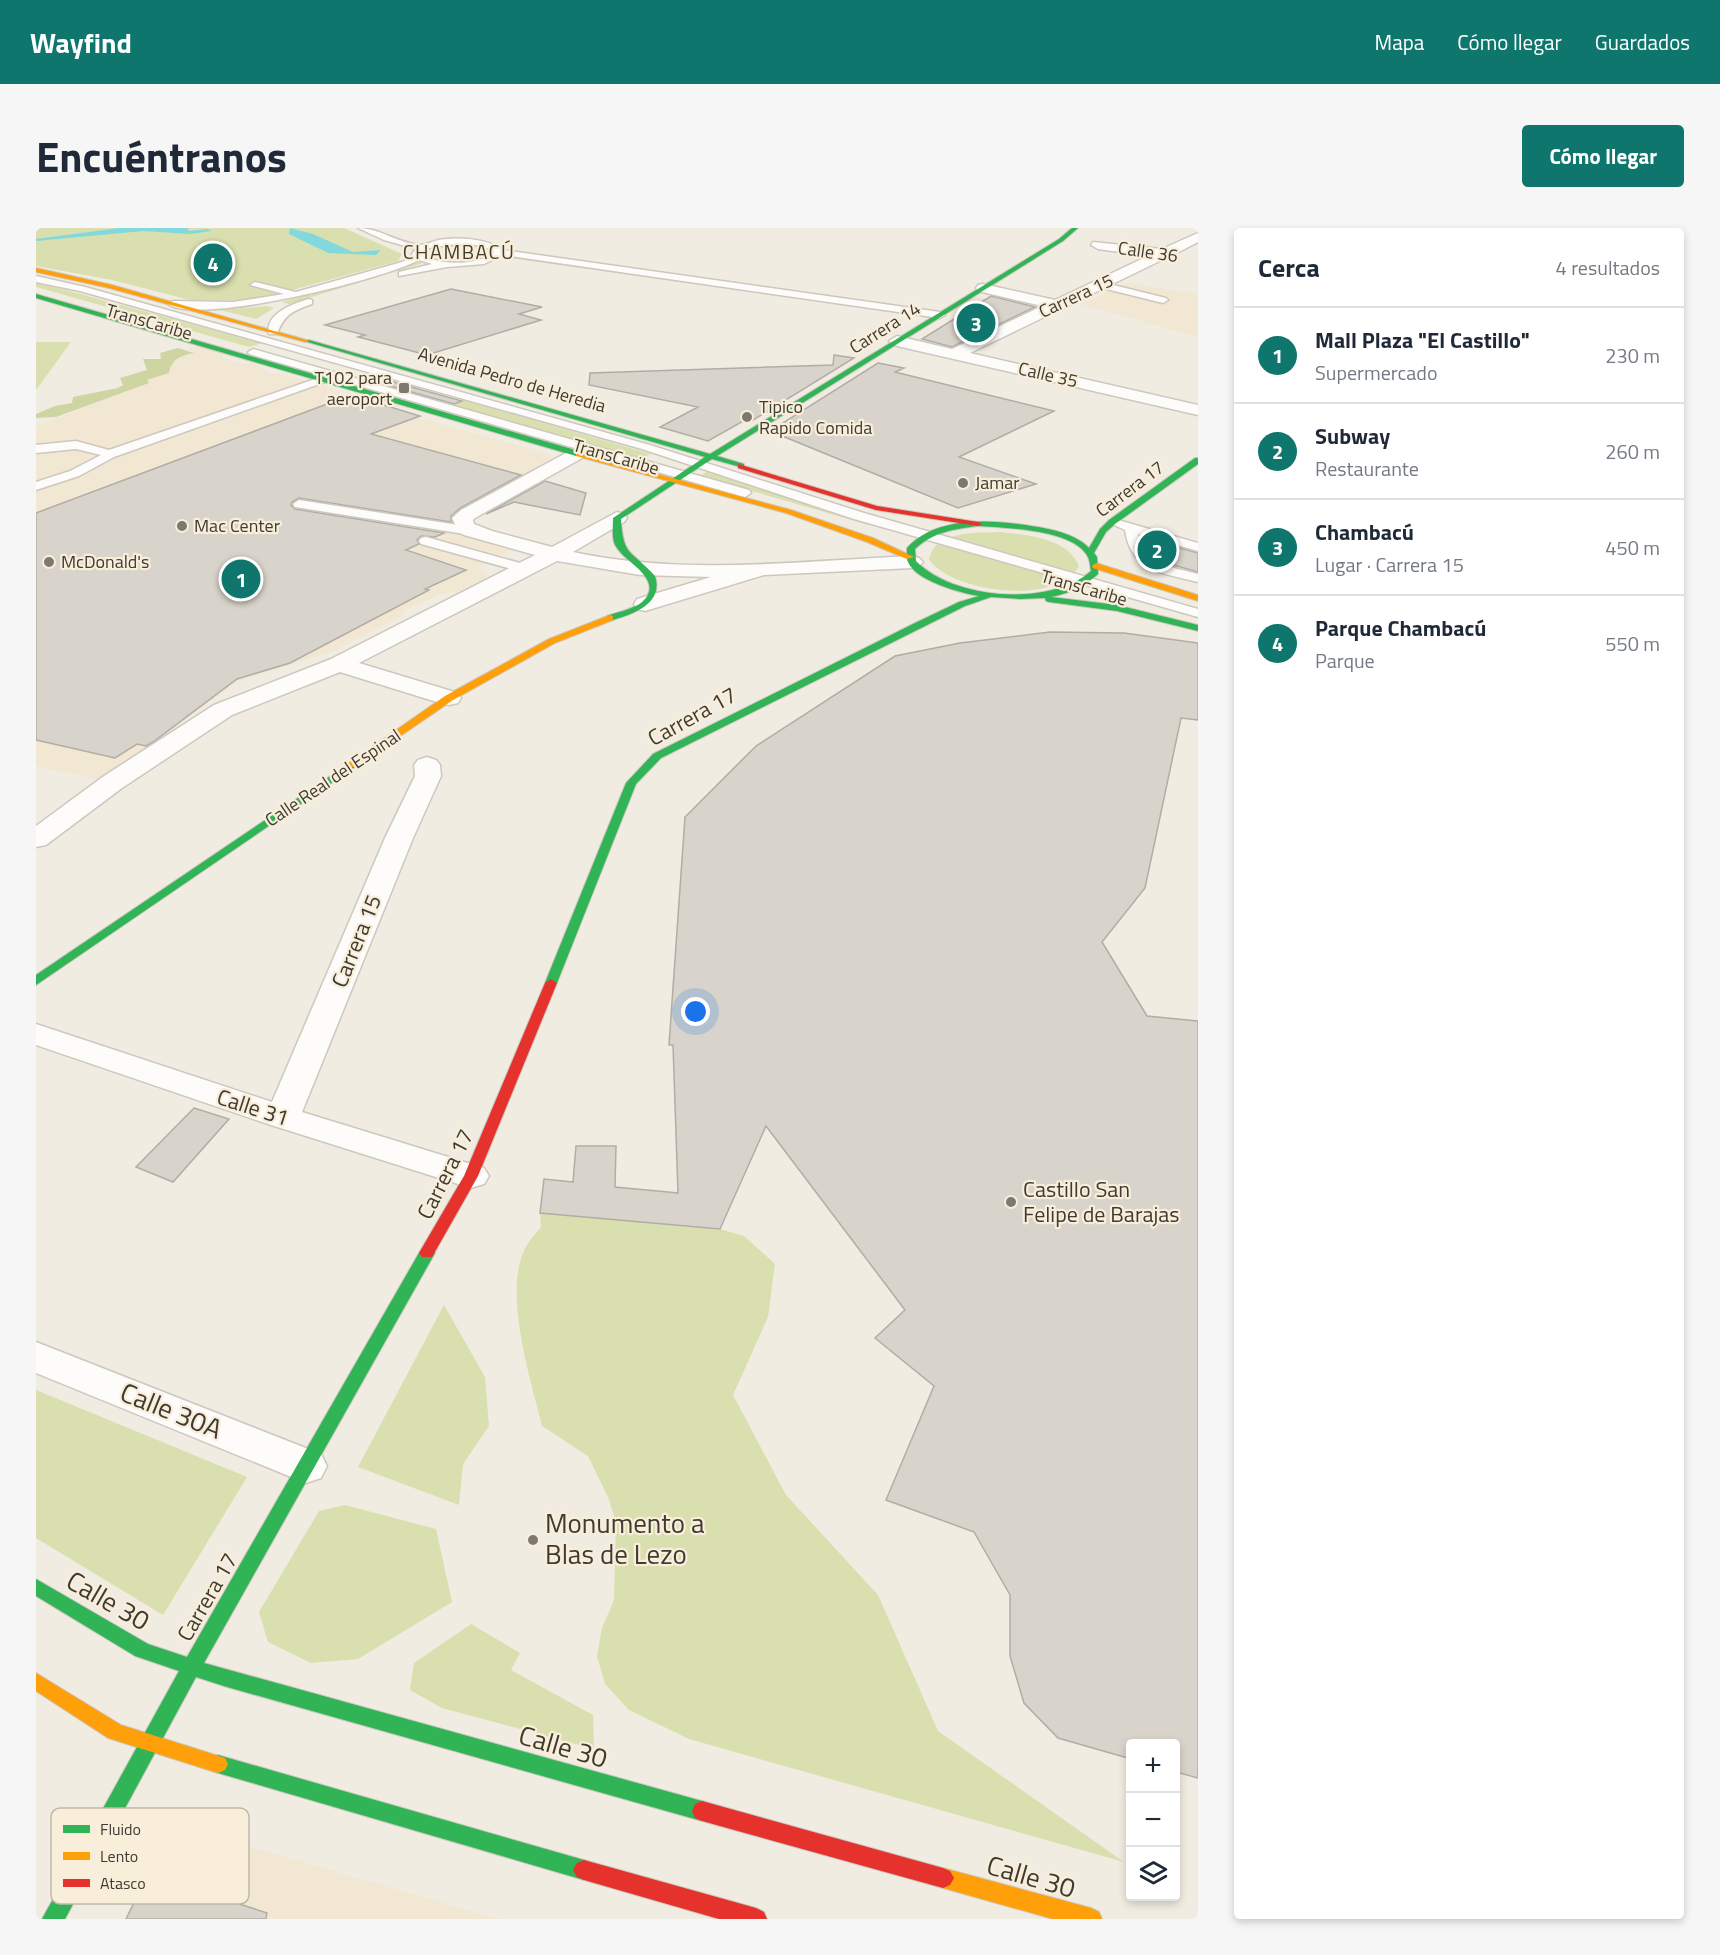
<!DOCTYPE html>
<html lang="es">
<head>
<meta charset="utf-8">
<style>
	:root { --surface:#fff; --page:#f6f6f7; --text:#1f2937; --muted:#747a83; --line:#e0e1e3; --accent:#0f766e }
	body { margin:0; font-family:"Titillium Web",sans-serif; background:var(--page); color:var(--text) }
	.controls { position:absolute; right:18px; bottom:18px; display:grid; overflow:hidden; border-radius:6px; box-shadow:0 3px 9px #0003 }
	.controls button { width:54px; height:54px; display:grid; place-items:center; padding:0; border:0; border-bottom:2px solid var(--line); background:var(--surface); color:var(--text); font:30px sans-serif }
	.you { position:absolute; left:660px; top:784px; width:21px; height:21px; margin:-15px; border:4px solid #fff; border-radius:50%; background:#1a73e8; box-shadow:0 0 0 9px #1a73e833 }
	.badge { display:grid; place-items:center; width:39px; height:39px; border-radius:50%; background:var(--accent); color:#fff; font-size:20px; font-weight:700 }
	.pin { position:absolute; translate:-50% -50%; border:3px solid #fff; box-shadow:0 2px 6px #0006 }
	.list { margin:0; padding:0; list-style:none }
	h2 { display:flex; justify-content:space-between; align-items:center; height:78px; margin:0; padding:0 24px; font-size:26px }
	h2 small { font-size:20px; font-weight:400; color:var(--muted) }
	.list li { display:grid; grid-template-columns:39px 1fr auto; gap:18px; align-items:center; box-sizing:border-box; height:96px; padding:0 24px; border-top:2px solid var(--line) }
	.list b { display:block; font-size:22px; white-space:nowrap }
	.list p { margin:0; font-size:20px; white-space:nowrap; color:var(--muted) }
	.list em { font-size:20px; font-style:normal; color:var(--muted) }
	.icon { flex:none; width:33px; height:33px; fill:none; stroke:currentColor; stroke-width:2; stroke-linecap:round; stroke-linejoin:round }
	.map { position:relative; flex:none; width:1162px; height:1691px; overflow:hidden; border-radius:6px }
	header { display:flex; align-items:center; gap:36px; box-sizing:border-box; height:84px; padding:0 30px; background:var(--accent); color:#fff }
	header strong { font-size:28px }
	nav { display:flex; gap:33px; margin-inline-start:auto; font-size:21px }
	.intro { display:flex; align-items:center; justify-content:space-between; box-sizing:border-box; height:144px; padding:0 36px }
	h1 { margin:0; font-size:42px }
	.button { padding:15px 27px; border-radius:6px; background:var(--accent); color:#fff; font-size:21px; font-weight:700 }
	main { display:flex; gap:36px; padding:0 36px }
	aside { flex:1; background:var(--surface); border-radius:6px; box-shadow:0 3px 9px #0003 }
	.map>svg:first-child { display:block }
	.built { fill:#f1e7d3 }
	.green { fill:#d9dfae }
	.forest { fill:#cfd5a2 }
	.water { fill:#82d9dd }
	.building { fill:#d9d4cb; stroke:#b1ada5; stroke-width:1.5 }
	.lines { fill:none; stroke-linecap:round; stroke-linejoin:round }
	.lane-casing { stroke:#ccc8bf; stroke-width:3 }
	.street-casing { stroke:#ccc8bf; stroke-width:3 }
	.fast-casing { stroke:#ccc8bf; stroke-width:2 }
	.slow-casing { stroke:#ccc8bf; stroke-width:2 }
	.jam-casing { stroke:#ccc8bf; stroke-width:2 }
	.lane { fill:#fdfcfa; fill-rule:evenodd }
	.street { fill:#fdfcfa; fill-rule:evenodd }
	.fast { fill:#30b455; fill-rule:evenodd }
	.slow { fill:#ff9f0a; fill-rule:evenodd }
	.jam { fill:#e5322d; fill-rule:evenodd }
	.poi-dot { fill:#7d7970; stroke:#f8eeda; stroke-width:2 }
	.labels { text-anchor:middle; stroke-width:4.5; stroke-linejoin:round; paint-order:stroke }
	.far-street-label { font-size:18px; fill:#3f3b33; stroke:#f8eeda }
	.far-poi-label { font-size:18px; fill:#3f3b33; stroke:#f8eeda; text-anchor:start }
	.far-neighbourhood-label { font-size:20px; letter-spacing:1.5px; fill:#453d2c; stroke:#f8eeda }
	.street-label { font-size:22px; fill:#3f3b33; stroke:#f8eeda }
	.poi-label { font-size:22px; fill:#3f3b33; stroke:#f8eeda; text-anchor:start }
	.near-street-label { font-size:27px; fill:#3f3b33; stroke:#f8eeda }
	.near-poi-label { font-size:27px; fill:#3f3b33; stroke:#f8eeda; text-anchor:start }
	.key { fill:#f8eeda; stroke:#c0b8a8; stroke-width:1.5 }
	.key-label { font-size:16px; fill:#3f3b33 }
</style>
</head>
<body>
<header>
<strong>Wayfind</strong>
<nav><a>Mapa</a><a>Cómo llegar</a><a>Guardados</a></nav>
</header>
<div class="intro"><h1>Encuéntranos</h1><a class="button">Cómo llegar</a></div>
<main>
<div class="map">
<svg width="1162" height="1691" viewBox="0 0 1162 1691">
	<rect width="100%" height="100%" fill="#f1ece1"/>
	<!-- built -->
	<path class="built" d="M1092 55 1162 66V109L1045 76Z
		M164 118 187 125V130L206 136H221L232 145 246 146 294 160 324 174 510 225 514 227 515 233 427 280 416 290V298L478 320 441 340 449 344 451 347 449 350 422 364 405 366 367 383 368 387 365 389 297 423 201 454 66 552 0 538V198L112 155 111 152 133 145 135 137 140 131 157 125 151 121Z
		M137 1596 462 1691H90Z"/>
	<!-- green -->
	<path class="green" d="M0 0H308L366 26 362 33 238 67 206 72 158 73 76 52 0 38Z
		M383 34 387 35 253 76 246 74Z
		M0 54 226 115 213 119 0 59Z
		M231 78 238 80 220 91 184 82Z
		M0 114H35L0 162Z
		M428 172 615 226 603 231 412 178Z
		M672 243 837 294 833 297 664 248Z
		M965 304C992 307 1032 310 1043 338 1021 378 915 365 893 331 899 302 942 305 965 304Z
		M504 985 684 1001 708 1008 739 1036 732 1089 697 1167 750 1267 842 1367 902 1503 1088 1634 653 1511 593 1482 569 1456 561 1428 566 1400 578 1372 580 1294 572 1269 552 1228 506 1198C495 1152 465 1060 491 1017 494 1011 500 1005 505 999Z
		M408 1077 449 1149 453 1198 427 1236 423 1277 322 1239Z
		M0 1162 211 1249 127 1387 0 1310Z
		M309 1277 400 1301 416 1374 322 1431 275 1435 232 1414 223 1384 283 1283Z
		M435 1396 484 1425 475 1442 557 1487 558 1521 406 1480 374 1462 378 1435Z"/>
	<!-- forest -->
	<path class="forest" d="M142 120 158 125C145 128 136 130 133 145L111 152 113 155 20 189 0 190V186L19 178 36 175 37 169 82 160 87 157 84 150 111 142 107 131H125L124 125Z"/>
	<!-- water -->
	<path class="water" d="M83 0H152L153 3 172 1 175 3 155 6 107 3 0 13V11Z
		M254 0 277 6 317 24 345 22 340 27 292 25 253 6Z"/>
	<!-- building -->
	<path class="building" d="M415 61 506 79 483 86 505 92 391 127 322 109 329 107 289 97Z
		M955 68 999 79 916 119 886 111Z
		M798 127 818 130 714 194 709 192 672 213 624 199 662 179 553 157 554 145 797 137Z
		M842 135 868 140 859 144 1018 183 923 229 1000 256 922 280 734 203Z
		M354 153 426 173 418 176 347 156Z
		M315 167 384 188 335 206 485 247 424 280 415 288V294L263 270 256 274 255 277 259 281 408 305 399 309 385 308 381 312 383 316 370 322 430 342 389 361 393 362 254 435 201 451 117 514 110 518 101 516 79 530 0 512V285Z
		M509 253 550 265 544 287 478 274 450 286Z
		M1132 317 1162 325V344L1134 336 1117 328Z
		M1014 404 1088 405 1162 415V492L1145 490 1109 660 1066 714 1111 788 1162 793V1550L1140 1544V1515H1095V1531L1022 1510 988 1475 974 1428V1367L938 1304 850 1272 898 1158 839 1110 869 1082 730 898 684 1001 504 985 508 951 537 954 540 918H580L579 959 642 965 637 817H633L649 589 720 518 859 428 924 415Z
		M158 880 193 891 137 954 100 939Z
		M112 1646 231 1685 230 1691H90Z"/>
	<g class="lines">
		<!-- lane casing -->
		<g class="lane-casing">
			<path id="lane" d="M322 0C344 0 363 16 385 17 390 17 397 13 403 12 423 9 449 10 467 22L904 84 909 87 904 90 466 27 448 36 411 39 363 48V44L396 36 383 32C348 51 163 98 132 76L137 73 197 74 248 66 214 57 219 54 260 64 366 34 377 28 376 26 380 21 348 12ZM412 17C427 16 445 15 458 24 442 38 403 38 385 26L393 20Z
				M0 48 49 59 614 217 828 285 1162 381V389L818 291 606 221 44 63 0 54Z
				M1065 54 1130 70 1132 72 1127 75 1062 59 1060 57Z
				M273 71 276 72V76C256 83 248 87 241 106H233C228 86 258 75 273 71Z
				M217 121 713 262 715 265 709 269 705 268 213 126 212 124Z
				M285 149 290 152 289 154 78 229 43 248 0 262V254L34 243 65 227 40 221 0 225V217L40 213 73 222Z
				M263 272 435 299 442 303 435 307 259 279 257 276Z
				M1082 292 1162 315V323L1102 306C1107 337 1136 339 1162 346V354C1127 345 1095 344 1089 302L1076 296Z
				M390 309 495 338 497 341 490 345 385 316 383 313 385 310Z"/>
		</g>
		<!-- street casing -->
		<g class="street-casing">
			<path id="street" d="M1162 5V14L1139 26 1137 29 1130 30 934 125 1162 177V187L861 118 853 113 861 108 916 121 1006 78 942 63 940 60 942 57 947 56 1019 72 1112 28 1062 21 1055 17 1057 14 1126 21Z
				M541 219 548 221 550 225 548 229 439 290 437 292 438 296 456 303 516 319 581 284 588 286 591 290 588 294 537 324C648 348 764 333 876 328L883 330 887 334 883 338 876 340 728 347 609 383 601 381 598 376 601 371 675 349 604 347 521 333 323 435 422 465 425 470 422 475 413 477 404 475 304 444 196 487 86 560 10 617 0 619V598L68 548 178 477 295 431 499 327 428 307 422 303 416 290 425 282Z
				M391 529 400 532 404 537 405 548 377 610 266 884 448 940 453 948 448 956 435 960 422 956 235 897 0 817V796L236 874 349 610 379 548 378 537 382 532Z
				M0 1114 285 1226 291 1238 285 1250 270 1255 0 1145Z"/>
		</g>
		<!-- fast casing -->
		<g class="fast-casing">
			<path id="fast" d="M1036 0H1042L1027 13 681 228 708 236V240L676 231 585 291C587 330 596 322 619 348 628 377 596 386 574 393L571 392V388C581 384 598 381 606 374 632 350 583 333 578 314 576 307 577 297 577 290L669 229 268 113 273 112 674 226 1023 11Z
				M0 66 546 224 547 226 540 228 0 70Z
				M1159 230H1162V236L1079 296 1070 304 1058 325 1061 329 1062 346C1048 359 1034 365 1015 369L1081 377 1162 397V403L1081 383 1013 374 1010 373 1009 370 984 371 955 369 929 378 625 530 600 556 521 755 519 758H511L509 755 590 555 617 526 877 396 923 374 943 368C925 365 880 353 872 334 870 331 871 324 871 320 901 286 962 292 1002 299 1019 302 1041 307 1053 320L1064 301 1073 292ZM942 298C969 300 1038 301 1052 329 1054 333 1054 339 1055 343 1014 379 918 372 880 333L879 321C897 304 919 301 942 298Z
				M315 534 319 535V539L0 757V747Z
				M391 1020 396 1021 399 1025 168 1435 666 1573 673 1576 676 1583 673 1590 666 1593 191 1459 160 1449 29 1691H6L143 1443 99 1428 0 1368V1351L112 1416 151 1429 383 1025 386 1021Z
				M182 1527 548 1632 555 1635 559 1642 555 1649 548 1652 182 1545 175 1542 172 1536 175 1530Z"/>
		</g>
		<!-- slow casing -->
		<g class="slow-casing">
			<path id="slow" d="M0 40 76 57 274 113 269 114 73 60 0 44Z
				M540 224 755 282 837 310 878 329 871 331 831 314 750 285 540 228Z
				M1060 335 1162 367V373L1057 340 1056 338Z
				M574 387 577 388V392L519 415 417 472 319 539H311L310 537 409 468 513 411Z
				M0 1445 85 1497 189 1530 192 1536 189 1542 182 1545 72 1510 0 1463Z
				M907 1640 1055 1680 1063 1684 1066 1691H1017L907 1660 900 1657 896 1650 900 1643Z"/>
		</g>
		<!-- jam casing -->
		<g class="jam-casing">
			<path id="jam" d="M702 236 841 278 942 294 946 296 942 298 840 282 702 240Z
				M515 751 521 755 442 948 396 1029H386L383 1025 428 948 509 755Z
				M666 1573 907 1640 914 1643 918 1650 914 1657 907 1660 666 1593 659 1590 656 1583 659 1576Z
				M548 1632 720 1680 728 1684 731 1691H683L548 1652 541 1649 537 1642 541 1635Z"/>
		</g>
		<!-- lane -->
		<use href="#lane" class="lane"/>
		<!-- street -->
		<use href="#street" class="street"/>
		<!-- fast -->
		<use href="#fast" class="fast"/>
		<!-- slow -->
		<use href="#slow" class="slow"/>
		<!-- jam -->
		<use href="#jam" class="jam"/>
	</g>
	<!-- markers -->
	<g class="poi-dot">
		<rect x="362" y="154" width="12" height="12" rx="3"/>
		<circle cx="711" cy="189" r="6"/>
		<circle cx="927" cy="255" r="6"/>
		<circle cx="146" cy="298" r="6"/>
		<circle cx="13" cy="334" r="6"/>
		<circle cx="975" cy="974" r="6"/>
		<circle cx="497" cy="1312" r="6"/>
	</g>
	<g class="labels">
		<!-- far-street labels -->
		<g class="far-street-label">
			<text transform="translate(1112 24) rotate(8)" y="6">Calle 36</text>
			<text transform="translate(1040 68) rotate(-25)" y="6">Carrera 15</text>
			<text transform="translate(113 94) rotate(16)" y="6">TransCaribe</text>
			<text transform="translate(849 100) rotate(-32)" y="6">Carrera 14</text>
			<text transform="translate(1012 147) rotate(13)" y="6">Calle 35</text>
			<text transform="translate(476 152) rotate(16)" y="6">Avenida Pedro de Heredia</text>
			<text transform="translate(580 229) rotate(16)" y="6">TransCaribe</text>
			<text transform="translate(1094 261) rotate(-37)" y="6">Carrera 17</text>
			<text transform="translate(1048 360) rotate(16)" y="6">TransCaribe</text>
			<text transform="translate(297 550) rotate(-34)" y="6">Calle Real del Espinal</text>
		</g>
		<!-- far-poi labels -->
		<g class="far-poi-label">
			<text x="356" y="156" text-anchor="end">T102 para<tspan x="356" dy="21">aeroport</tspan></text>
			<text x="723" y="185">Tipico<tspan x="723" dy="21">Rapido Comida</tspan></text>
			<text x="939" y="261">Jamar</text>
			<text x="158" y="304">Mac Center</text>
			<text x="25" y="340">McDonald's</text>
		</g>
		<!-- far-neighbourhood labels -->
		<g class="far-neighbourhood-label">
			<text x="423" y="31">CHAMBACÚ</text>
		</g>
		<!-- street labels -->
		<g class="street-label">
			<text transform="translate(656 488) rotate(-29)" y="8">Carrera 17</text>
			<text transform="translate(320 713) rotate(-68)" y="8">Carrera 15</text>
			<text transform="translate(217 879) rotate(18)" y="8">Calle 31</text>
			<text transform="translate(409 946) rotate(-63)" y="8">Carrera 17</text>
			<text transform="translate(171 1369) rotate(-60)" y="8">Carrera 17</text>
		</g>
		<!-- poi labels -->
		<g class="poi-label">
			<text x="987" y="969">Castillo San<tspan x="987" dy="25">Felipe de Barajas</tspan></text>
		</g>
		<!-- near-street labels -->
		<g class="near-street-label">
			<text transform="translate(135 1183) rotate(22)" y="9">Calle 30A</text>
			<text transform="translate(72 1373) rotate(30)" y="9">Calle 30</text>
			<text transform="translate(527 1519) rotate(16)" y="9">Calle 30</text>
			<text transform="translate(995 1649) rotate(16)" y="9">Calle 30</text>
		</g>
		<!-- near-poi labels -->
		<g class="near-poi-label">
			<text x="509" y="1305">Monumento a<tspan x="509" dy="31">Blas de Lezo</tspan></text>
		</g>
	</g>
	<!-- legend -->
	<rect x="15" y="1580" width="198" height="96" rx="9" class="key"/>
	<rect x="27" y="1597" width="27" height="8" fill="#30b455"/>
	<rect x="27" y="1624" width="27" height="8" fill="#ff9f0a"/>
	<rect x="27" y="1651" width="27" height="8" fill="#e5322d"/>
	<g class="key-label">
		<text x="64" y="1607">Fluido</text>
		<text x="64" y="1634">Lento</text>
		<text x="64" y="1661">Atasco</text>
	</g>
</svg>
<div class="controls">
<button>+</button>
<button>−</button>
<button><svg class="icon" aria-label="layers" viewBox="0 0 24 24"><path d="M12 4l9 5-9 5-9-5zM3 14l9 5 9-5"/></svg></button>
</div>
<div class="you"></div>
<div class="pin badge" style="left:205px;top:351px">1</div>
<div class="pin badge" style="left:1121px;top:322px">2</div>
<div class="pin badge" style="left:940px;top:95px">3</div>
<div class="pin badge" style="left:177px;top:35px">4</div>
</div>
<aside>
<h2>Cerca<small>4 resultados</small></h2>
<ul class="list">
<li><span class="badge">1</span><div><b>Mall Plaza &quot;El Castillo&quot;</b><p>Supermercado</p></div><em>230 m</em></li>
<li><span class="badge">2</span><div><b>Subway</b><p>Restaurante</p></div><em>260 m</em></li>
<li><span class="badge">3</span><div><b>Chambacú</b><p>Lugar · Carrera 15</p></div><em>450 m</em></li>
<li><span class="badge">4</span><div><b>Parque Chambacú</b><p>Parque</p></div><em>550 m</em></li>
</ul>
</aside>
</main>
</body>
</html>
